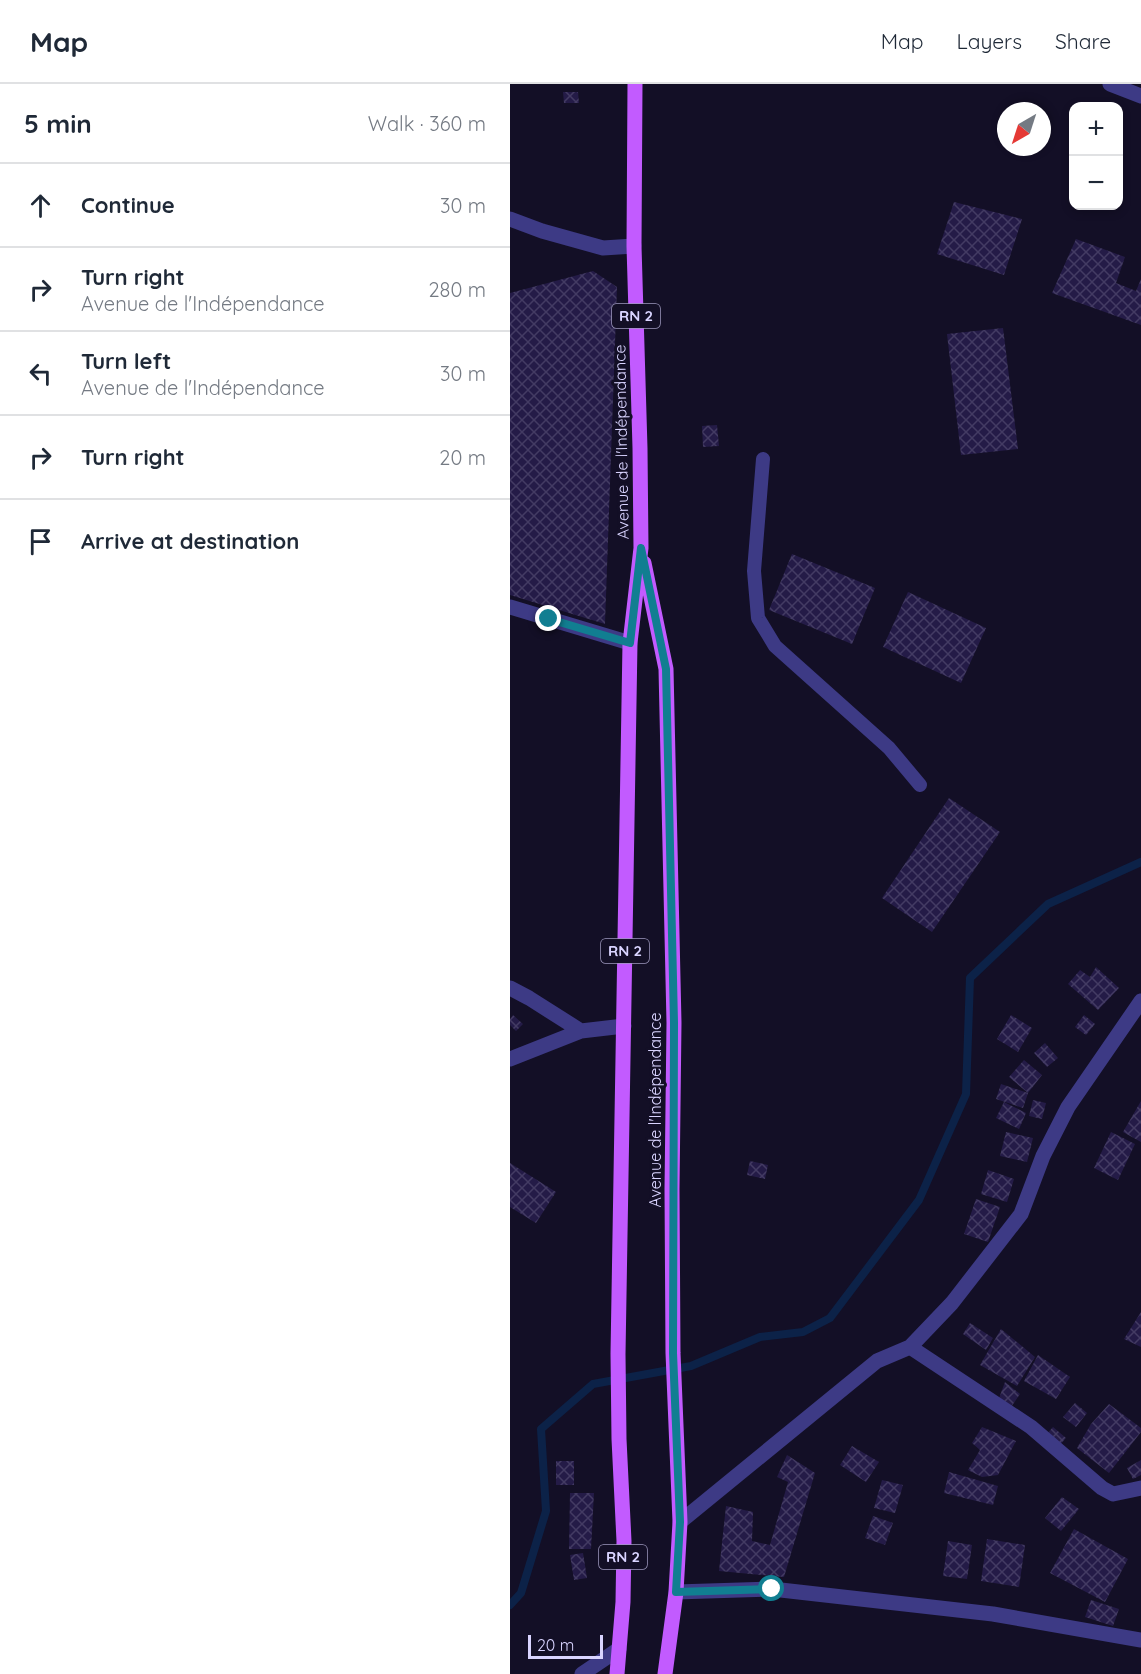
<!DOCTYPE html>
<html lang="en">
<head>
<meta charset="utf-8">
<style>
	:root { --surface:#fff; --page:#f2f2f3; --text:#1f2937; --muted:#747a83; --line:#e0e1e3 }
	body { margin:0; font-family:Quicksand,sans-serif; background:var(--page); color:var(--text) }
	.controls { position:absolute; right:18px; top:18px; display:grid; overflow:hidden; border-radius:12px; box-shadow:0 3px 9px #0003 }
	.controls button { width:54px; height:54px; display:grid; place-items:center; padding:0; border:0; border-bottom:2px solid var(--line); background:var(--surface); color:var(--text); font:30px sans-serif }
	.compass { position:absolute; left:487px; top:18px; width:54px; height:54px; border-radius:50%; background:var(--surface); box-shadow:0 3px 9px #0003; rotate:219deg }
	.scale { position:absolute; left:18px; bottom:15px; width:75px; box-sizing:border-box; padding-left:6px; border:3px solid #d9d4ff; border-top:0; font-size:16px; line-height:21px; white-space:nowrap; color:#d9d4ff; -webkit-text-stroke:4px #130f26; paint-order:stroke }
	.stop { position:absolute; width:18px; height:18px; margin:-14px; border:4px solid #117e91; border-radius:50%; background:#fff }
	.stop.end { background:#117e91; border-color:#fff; box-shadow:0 2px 6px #0008 }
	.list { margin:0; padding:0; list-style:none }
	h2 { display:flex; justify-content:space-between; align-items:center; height:78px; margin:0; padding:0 24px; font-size:26px }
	h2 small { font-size:20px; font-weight:400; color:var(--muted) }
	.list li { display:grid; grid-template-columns:39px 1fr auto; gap:18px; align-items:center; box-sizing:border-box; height:84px; padding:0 24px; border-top:2px solid var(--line) }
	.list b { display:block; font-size:22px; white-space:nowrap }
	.list p { margin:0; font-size:20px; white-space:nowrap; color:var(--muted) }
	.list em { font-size:20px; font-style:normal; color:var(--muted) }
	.icon { flex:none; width:33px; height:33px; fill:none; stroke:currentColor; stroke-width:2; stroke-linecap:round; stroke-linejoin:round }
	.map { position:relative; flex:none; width:631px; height:1590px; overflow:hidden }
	header { display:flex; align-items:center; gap:36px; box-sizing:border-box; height:84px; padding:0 30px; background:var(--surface); border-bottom:2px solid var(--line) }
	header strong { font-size:28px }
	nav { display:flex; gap:33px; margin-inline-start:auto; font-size:21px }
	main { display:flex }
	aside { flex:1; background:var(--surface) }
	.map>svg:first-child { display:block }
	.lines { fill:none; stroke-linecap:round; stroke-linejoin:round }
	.stream { stroke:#0c2248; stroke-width:8 }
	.building { fill:url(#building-cross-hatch) }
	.service { stroke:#3d3a85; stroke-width:14 }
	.minor { stroke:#3d3a85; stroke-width:15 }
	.primary { stroke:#c25bff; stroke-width:15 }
	.route { stroke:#117e91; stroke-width:8 }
	.labels { text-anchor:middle; stroke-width:6; stroke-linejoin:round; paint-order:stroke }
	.shield { fill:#130f26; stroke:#9e99be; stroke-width:1.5 }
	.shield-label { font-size:15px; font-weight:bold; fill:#d9d4ff }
	.street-label { font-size:16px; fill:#d9d4ff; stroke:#130f26 }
</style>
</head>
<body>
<header>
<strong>Map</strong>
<nav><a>Map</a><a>Layers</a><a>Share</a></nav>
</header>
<main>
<aside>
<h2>5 min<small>Walk · 360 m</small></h2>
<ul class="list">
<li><svg class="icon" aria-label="ahead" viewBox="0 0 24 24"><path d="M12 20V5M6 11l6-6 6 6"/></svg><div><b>Continue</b></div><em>30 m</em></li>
<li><svg class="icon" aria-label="right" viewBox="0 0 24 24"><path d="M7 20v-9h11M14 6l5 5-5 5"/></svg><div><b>Turn right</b><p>Avenue de l'Indépendance</p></div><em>280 m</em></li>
<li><svg class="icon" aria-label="left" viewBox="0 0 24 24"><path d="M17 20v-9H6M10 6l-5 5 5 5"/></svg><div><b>Turn left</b><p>Avenue de l'Indépendance</p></div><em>30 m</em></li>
<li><svg class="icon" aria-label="right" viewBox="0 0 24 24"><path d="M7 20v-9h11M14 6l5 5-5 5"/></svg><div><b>Turn right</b></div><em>20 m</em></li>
<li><svg class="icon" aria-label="arrive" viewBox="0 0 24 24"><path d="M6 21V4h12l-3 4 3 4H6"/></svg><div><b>Arrive at destination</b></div></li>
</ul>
</aside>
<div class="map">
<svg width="631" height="1590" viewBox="0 0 631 1590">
	<defs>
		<pattern id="building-cross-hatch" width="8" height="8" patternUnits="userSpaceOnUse" patternTransform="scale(1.5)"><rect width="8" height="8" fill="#241b47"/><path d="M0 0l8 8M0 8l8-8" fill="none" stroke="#433b63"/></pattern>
	</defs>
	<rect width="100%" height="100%" fill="#130f26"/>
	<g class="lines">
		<!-- stream -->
		<path class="stream" d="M0 1521 11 1509 36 1427 31 1345 83 1300 181 1282 250 1253 293 1248 320 1234 409 1116 456 1010 460 894 538 820 631 778"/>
	</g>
	<!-- building -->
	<path class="building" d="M53 8H68L69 19H54Z
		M444 118 512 135 494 191 427 170Z
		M566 155 615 173 606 199 626 207 631 195V241L542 209Z
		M83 187 107 203 95 540 0 511V209Z
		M493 244 508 365 451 371 437 250Z
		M207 341 209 362 193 363 192 342Z
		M282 470 365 504 342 560 259 526Z
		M398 508 476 544 451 599 373 563Z
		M439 714 490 748 422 848 372 814Z
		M586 883 609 904 588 926 558 900 570 886 580 893Z
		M3 931 13 940 6 947 0 941V935Z
		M501 931 522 944 508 968 487 955Z
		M574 931 585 940 576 951 565 943Z
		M535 959 548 974 537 983 524 969Z
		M514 976 532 991 518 1009 499 993Z
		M491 1000 518 1009 513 1024 486 1015Z
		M523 1016 536 1019 532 1035 519 1032Z
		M631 1017V1058L613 1048Z
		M494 1018 516 1029 509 1045 486 1034Z
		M496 1048 523 1054 517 1078 490 1072Z
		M601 1048 625 1060 608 1096 584 1084Z
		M240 1077 258 1081 255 1095 237 1091Z
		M0 1079 46 1108 26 1139 0 1123Z
		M478 1086 504 1095 497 1118 471 1110Z
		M466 1115 490 1123 478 1158 454 1150Z
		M631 1228V1263L614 1255Z
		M460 1239 483 1254 476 1266 453 1250Z
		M491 1245 525 1273 507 1302 470 1281Z
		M528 1271 560 1293 546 1315 514 1297Z
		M495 1298 510 1310 499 1326 488 1317Z
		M565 1319 577 1329 566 1343 553 1333Z
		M599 1320 631 1344V1348L599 1389 567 1364 581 1340Z
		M472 1343 506 1357 488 1391 472 1393 458 1386 470 1366 462 1359Z
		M543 1343 556 1354 548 1363 535 1352Z
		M342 1362 369 1378 356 1398 330 1381Z
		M277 1371 305 1389 274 1493 209 1487 216 1422 243 1428 242 1457 260 1461 278 1398 267 1393Z
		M631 1376V1391L623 1395 617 1384Z
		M46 1377H64V1401H46Z
		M439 1388 488 1402 483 1421 434 1409Z
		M372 1396 393 1401 385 1429 364 1424Z
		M60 1409H84L81 1465H59Z
		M552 1413 569 1425 551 1447 535 1434Z
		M363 1432 383 1439 375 1461 355 1454Z
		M564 1445 618 1475 595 1518 540 1489Z
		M477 1455 515 1461 509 1503 471 1497Z
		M438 1457 462 1461 457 1495 433 1492Z
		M73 1469 77 1494 64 1496 60 1471Z
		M581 1516 609 1525 603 1542 575 1533Z"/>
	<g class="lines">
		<!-- service -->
		<path class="service" d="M253 375 244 487 248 534 265 562 379 664 410 701"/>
		<!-- minor -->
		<path class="minor" d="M600 0 631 12
			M0 135 32 147 93 164 124 162
			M0 523 120 559
			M0 904 19 914 71 947 114 942
			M0 975 71 947
			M400 1263 521 1343 592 1404 603 1410 631 1404
			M170 1438 367 1277 400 1263 442 1219 511 1130 533 1072 558 1023 631 917
			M166 1508 262 1505 483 1530 631 1556
			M72 1590 109 1565"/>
		<!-- primary -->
		<path class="primary" d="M134 479 156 585 164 939 162 1105 163 1269 170 1438 166 1508 155 1590
			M107 1590 113 1518 114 1457 109 1355 108 1270 120 559 131 464 130 364 124 162 125 0"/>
	</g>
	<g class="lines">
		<!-- route -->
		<path class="route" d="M39 535 120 559 131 464 156 585 164 939 163 1269 170 1438 166 1508 262 1505"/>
	</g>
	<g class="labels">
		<!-- shield labels -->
		<g class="shield">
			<rect x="102" y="220" width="48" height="24" rx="4.5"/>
			<rect x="91" y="855" width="48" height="24" rx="4.5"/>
			<rect x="89" y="1461" width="48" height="24" rx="4.5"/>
		</g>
		<g class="shield-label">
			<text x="126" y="237">RN 2</text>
			<text x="115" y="872">RN 2</text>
			<text x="113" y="1478">RN 2</text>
		</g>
		<!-- street labels -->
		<g class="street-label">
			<text transform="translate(111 358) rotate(-91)" y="6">Avenue de l'Indépendance</text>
			<text transform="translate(145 1026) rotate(-90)" y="6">Avenue de l'Indépendance</text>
		</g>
	</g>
</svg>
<div class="controls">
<button>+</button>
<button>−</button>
</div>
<svg class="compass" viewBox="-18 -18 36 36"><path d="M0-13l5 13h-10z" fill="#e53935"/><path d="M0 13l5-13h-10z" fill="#747a83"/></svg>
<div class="scale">20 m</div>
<div class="stop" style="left:262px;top:1505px"></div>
<div class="stop end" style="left:39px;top:535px"></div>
</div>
</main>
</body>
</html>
